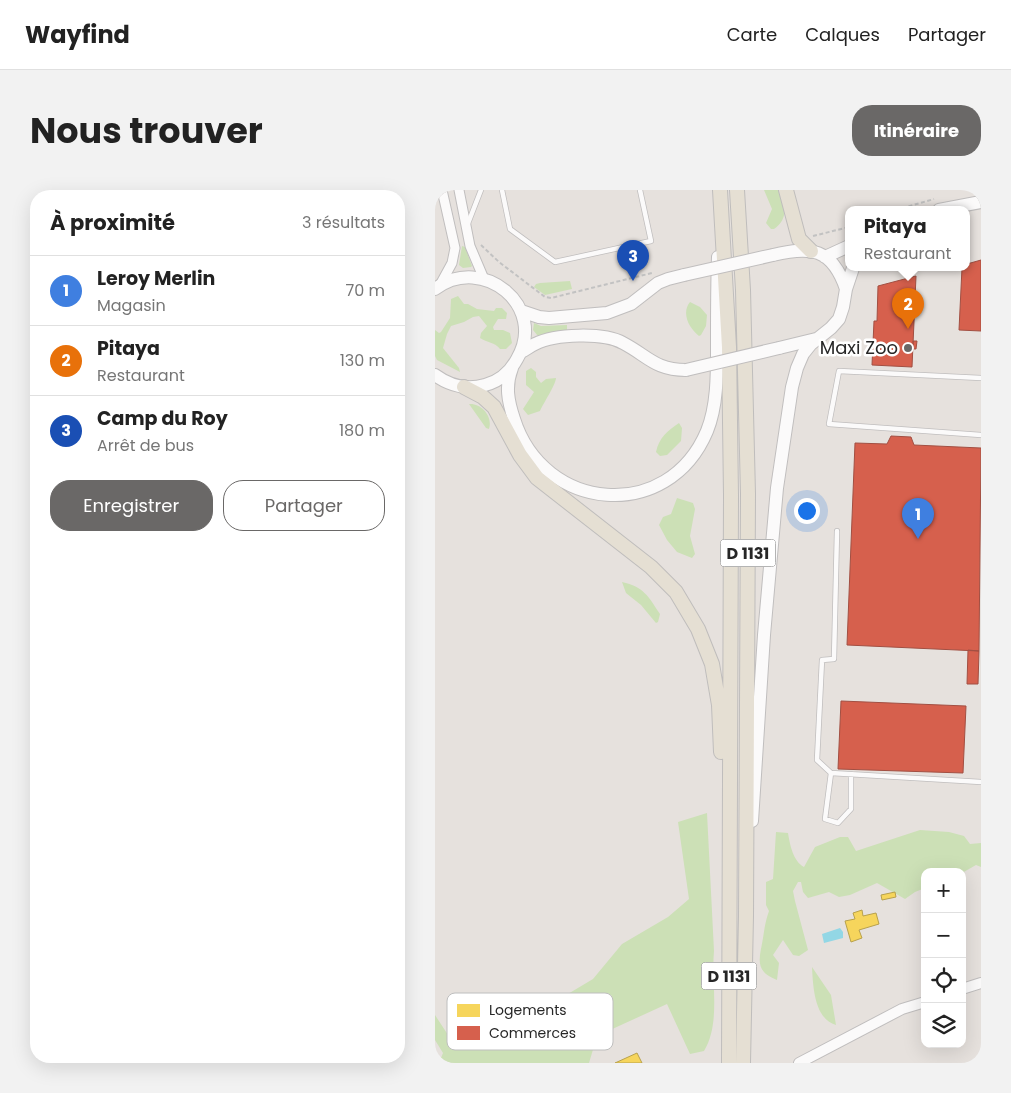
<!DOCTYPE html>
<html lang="fr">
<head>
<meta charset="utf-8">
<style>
	:root { --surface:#fff; --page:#f2f2f2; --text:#222; --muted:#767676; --line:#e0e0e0; --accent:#6a6867 }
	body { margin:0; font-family:Poppins,sans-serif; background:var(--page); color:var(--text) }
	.controls { position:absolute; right:15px; bottom:15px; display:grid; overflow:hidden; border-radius:10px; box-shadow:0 5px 20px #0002 }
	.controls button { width:45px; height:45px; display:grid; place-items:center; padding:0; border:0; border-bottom:1px solid var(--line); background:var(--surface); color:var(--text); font:25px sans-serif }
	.you { position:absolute; left:371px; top:320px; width:18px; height:18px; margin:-12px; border:4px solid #fff; border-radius:50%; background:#1a73e8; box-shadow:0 0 0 8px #1a73e833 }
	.badge { display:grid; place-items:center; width:32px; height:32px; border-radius:50%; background:var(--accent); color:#fff; font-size:16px; font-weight:700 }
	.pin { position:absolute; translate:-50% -41px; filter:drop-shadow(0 1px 2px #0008) }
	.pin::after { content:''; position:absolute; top:26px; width:18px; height:15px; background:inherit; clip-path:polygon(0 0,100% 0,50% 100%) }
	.popup { position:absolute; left:410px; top:16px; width:125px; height:65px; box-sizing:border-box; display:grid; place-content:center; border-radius:10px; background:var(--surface); filter:drop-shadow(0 1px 4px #0005); font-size:16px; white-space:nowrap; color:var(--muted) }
	.popup b { font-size:19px; color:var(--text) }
	.popup::after { content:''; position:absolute; left:50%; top:100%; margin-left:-10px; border:10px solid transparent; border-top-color:var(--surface) }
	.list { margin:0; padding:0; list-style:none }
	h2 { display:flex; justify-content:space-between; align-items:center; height:65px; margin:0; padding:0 20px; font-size:21px }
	h2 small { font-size:16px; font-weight:400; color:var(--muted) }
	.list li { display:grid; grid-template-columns:32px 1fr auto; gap:15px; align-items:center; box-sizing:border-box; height:70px; padding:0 20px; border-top:1px solid var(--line) }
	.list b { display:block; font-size:19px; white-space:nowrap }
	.list p { margin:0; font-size:16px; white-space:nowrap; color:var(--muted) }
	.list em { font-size:16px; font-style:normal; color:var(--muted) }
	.actions { display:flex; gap:10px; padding:15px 20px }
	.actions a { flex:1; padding:11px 0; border:1px solid var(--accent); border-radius:20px; text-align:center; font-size:18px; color:var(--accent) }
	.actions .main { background:var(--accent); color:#fff }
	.icon { flex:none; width:28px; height:28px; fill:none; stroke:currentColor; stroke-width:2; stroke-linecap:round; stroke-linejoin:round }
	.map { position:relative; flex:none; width:546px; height:873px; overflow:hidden; border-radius:20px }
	header { display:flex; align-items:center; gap:30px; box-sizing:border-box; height:70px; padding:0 25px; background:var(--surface); border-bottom:1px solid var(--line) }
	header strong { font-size:24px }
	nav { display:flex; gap:28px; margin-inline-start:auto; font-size:18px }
	.intro { display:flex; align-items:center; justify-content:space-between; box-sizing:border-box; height:120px; padding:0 30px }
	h1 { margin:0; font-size:35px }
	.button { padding:12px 22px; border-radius:20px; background:var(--accent); color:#fff; font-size:18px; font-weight:700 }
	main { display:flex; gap:30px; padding:0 30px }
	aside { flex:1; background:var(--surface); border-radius:20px; box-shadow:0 5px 20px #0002 }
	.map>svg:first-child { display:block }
	.green { fill:#cce0b6 }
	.water { fill:#93d7e5 }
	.homes { fill:#f6d55c; stroke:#b8a14c }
	.shops { fill:#d6604d; stroke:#a24f42 }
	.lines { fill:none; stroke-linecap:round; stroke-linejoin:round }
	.service-casing { stroke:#c0bebe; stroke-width:6 }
	.minor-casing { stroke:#c0bebe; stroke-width:11 }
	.tertiary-casing { stroke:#c0bebe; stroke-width:12 }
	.secondary-casing { stroke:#c0bebe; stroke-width:14 }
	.primary-casing { stroke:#bfbdbc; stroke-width:16 }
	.path { stroke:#c2c2c2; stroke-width:2; stroke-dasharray:4 2.5; stroke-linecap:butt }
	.service { stroke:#fbfafa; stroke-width:4.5 }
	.minor { stroke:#fbfafa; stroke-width:9 }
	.tertiary { stroke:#fbfafa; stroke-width:10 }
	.secondary { stroke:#fbfafa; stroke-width:12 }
	.primary { stroke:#e5dfd3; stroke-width:14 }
	.secondary-bridge-casing { stroke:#c0bebe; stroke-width:14; stroke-linecap:butt }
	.secondary-bridge { stroke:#fbfafa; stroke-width:12 }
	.poi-dot { fill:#6a6867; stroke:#fff; stroke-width:2 }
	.labels { text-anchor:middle; stroke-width:5; stroke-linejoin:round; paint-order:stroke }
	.shield { fill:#fff; stroke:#686868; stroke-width:1 }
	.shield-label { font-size:16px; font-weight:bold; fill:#272727 }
	.poi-label { font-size:18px; fill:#272727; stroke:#fff; text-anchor:end }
	.key { fill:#fff; stroke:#bebebe; stroke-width:1 }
	.key-label { font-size:14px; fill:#272727 }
</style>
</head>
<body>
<header>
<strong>Wayfind</strong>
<nav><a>Carte</a><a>Calques</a><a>Partager</a></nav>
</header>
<div class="intro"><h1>Nous trouver</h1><a class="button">Itinéraire</a></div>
<main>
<aside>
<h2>À proximité<small>3 résultats</small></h2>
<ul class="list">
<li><span class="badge" style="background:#3f7fe0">1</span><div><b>Leroy Merlin</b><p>Magasin</p></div><em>70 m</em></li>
<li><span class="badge" style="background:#e8710a">2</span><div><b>Pitaya</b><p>Restaurant</p></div><em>130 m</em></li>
<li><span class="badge" style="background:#1a4fb4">3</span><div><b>Camp du Roy</b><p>Arrêt de bus</p></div><em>180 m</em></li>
</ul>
<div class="actions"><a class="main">Enregistrer</a><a>Partager</a></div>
</aside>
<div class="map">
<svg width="546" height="873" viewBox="0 0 546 873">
	<rect width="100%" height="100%" fill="#e6e1dd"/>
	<!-- green -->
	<path class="green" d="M329 0H345C350 16 354 28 339 39H336L331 33 337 19Z
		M27 56 30 57 37 76 36 77 28 78 24 75Z
		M135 91 137 99 110 105 99 97 101 94 105 93Z
		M23 106 29 114H33L42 119 59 121 61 118H67L72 123 71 129H63L58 137 59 140H68L75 143 77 153 71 159H65C60 152 52 153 45 148L46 143 52 136 44 126 38 127 29 132 16 136 12 144 8 158 24 178 25 182 2 170 0 166V140L4 143 6 142 15 128 16 109Z
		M255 112 265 117 272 125 271 136 266 145 264 146C254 138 246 123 255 112Z
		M99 133 106 136 132 135V142L103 146 98 140Z
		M96 178 101 182V187L106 193 111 189 121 188C121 194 108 214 105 221L93 225 88 219 99 202 91 195V181Z
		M34 214C47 213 58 227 54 239L51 238Z
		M244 233 247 238 246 251 232 265 225 266 221 262C224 248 232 241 244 233Z
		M242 308 258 313 260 319 255 346 260 364 257 368 242 362 232 350 224 335 228 327 236 324Z
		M187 392C209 397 213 406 225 424L223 432 221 433 206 415 191 403Z
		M272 623 279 761C276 793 286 833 269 861L255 864 232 814 162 846 154 873H4L8 863 0 850V825L17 851 101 823 158 789 187 754 233 727 254 709 243 632Z
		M485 640 514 642 529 646 535 654 546 653V677L541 675 527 683V682H490V698L480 702 470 709 442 693 415 705 404 707 394 702 373 708 368 702 366 692H363L358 701 360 711 373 760 364 766 358 765 348 750 338 765 344 773 342 790C318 781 325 767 328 748 330 736 330 733 334 721L331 715V692L338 689 341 642 353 643C355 655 358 671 369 677L380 657 405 647H413L421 661Z
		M377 777 396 805 401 835C379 829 378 795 377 777Z"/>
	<!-- water -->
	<path class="water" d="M405 738 408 742V748L389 753 387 744Z"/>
	<!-- homes -->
	<path class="homes" d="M460 702 461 707 447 710 446 705Z
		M427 720 428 726 441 723 444 734 424 740 427 748 416 752 410 731 420 729 418 723Z
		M202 863 207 873H180Z"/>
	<!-- shops -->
	<path class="shops" d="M546 70V141L524 140 527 78H532V74Z
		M481 86 477 177 437 175 439 131H442L443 96Z
		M478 151H482L481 159H478Z
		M456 246 476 247 479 255 546 258 544 461 412 455 420 253 452 254Z
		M533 460 544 461 543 494H532Z
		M406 511 531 516 528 583 403 579Z"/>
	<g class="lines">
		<!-- service casing -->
		<g class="service-casing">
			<path id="service" d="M67 0 75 39 120 72 216 51 205 0
				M32 36 46 0
				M546 188 404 181 394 234 546 245
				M402 341 399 469 387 470 382 570 396 583 546 592
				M396 583 390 629 403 633 416 619V584"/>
		</g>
		<!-- minor casing -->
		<g class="minor-casing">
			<path id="minor" d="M24 0 35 56 49 89
				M5 95 17 73 20 58 7 0"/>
		</g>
		<!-- tertiary casing -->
		<g class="tertiary-casing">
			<path id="tertiary" d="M527 799 546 793
				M364 873 467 819 490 812"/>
		</g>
		<!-- secondary casing -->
		<g class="secondary-casing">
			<path id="secondary" d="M504 20 546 12
				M338 65C376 56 397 58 411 99
				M390 67 414 56
				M0 99C48 63 113 117 82 169 75 182 65 191 50 195 33 200 15 196 0 185
				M86 121 104 127 114 128 172 123 196 114 223 93 233 89 249 85
				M344 158 381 149
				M86 162C91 160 95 156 100 154 120 144 168 142 188 153 213 166 220 180 251 180
				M77 178C70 196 73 211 79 229 108 322 233 334 272 241 283 214 282 180 282 151 282 123 282 95 283 67
				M317 631 329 445 342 298 357 197 362 178 368 164 376 154 396 138 404 129 408 117 411 99 418 78"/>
		</g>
		<!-- primary casing -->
		<g class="primary-casing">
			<path id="primary" d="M285 0 294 157 296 306 294 873
				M302 0 308 100 313 304 311 726 308 873
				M351 0 364 49 376 61
				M29 197 48 207 59 217 85 265 102 288 216 377 241 402 263 439 277 474 284 515 286 562"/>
		</g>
		<!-- path -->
		<path class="path" d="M461 20 499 9
			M378 46 414 37
			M46 55 64 72 110 107 116 108 217 83"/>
		<!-- service -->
		<use href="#service" class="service"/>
		<!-- minor -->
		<use href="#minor" class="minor"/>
		<!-- tertiary -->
		<use href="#tertiary" class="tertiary"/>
		<!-- secondary -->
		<use href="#secondary" class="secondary"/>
		<!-- primary -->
		<use href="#primary" class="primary"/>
		<!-- secondary-bridge casing -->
		<g class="secondary-bridge-casing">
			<path id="secondary-bridge" d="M249 85 338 65
				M251 180 344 158"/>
		</g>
		<!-- secondary-bridge -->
		<use href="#secondary-bridge" class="secondary-bridge"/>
	</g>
	<!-- markers -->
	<circle class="poi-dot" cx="473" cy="158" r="5"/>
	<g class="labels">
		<!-- shield labels -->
		<g class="shield">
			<rect x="285.5" y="349.5" width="55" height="27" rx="4"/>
			<rect x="266.5" y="772.5" width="55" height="27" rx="4"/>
		</g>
		<g class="shield-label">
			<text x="313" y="369">D 1131</text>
			<text x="294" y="792">D 1131</text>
		</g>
		<!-- poi labels -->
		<g class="poi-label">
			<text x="463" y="164">Maxi Zoo</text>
		</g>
	</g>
	<!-- legend -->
	<rect x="12" y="803" width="166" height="57" rx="8" class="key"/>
	<rect x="22" y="814" width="23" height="13" fill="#f6d55c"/>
	<rect x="22" y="836" width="23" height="14" fill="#d6604d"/>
	<g class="key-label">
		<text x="54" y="825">Logements</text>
		<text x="54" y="848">Commerces</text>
	</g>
</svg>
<div class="controls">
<button>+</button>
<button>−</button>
<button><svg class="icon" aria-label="locate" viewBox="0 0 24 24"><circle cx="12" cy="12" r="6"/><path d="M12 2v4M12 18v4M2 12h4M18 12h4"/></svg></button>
<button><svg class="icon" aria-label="layers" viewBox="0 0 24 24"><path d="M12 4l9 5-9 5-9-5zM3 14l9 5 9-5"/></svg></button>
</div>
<div class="you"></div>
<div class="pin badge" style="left:483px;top:349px;background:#3f7fe0">1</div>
<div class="pin badge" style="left:473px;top:139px;background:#e8710a">2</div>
<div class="popup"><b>Pitaya</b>Restaurant</div>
<div class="pin badge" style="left:198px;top:91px;background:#1a4fb4">3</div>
</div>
</main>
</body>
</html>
